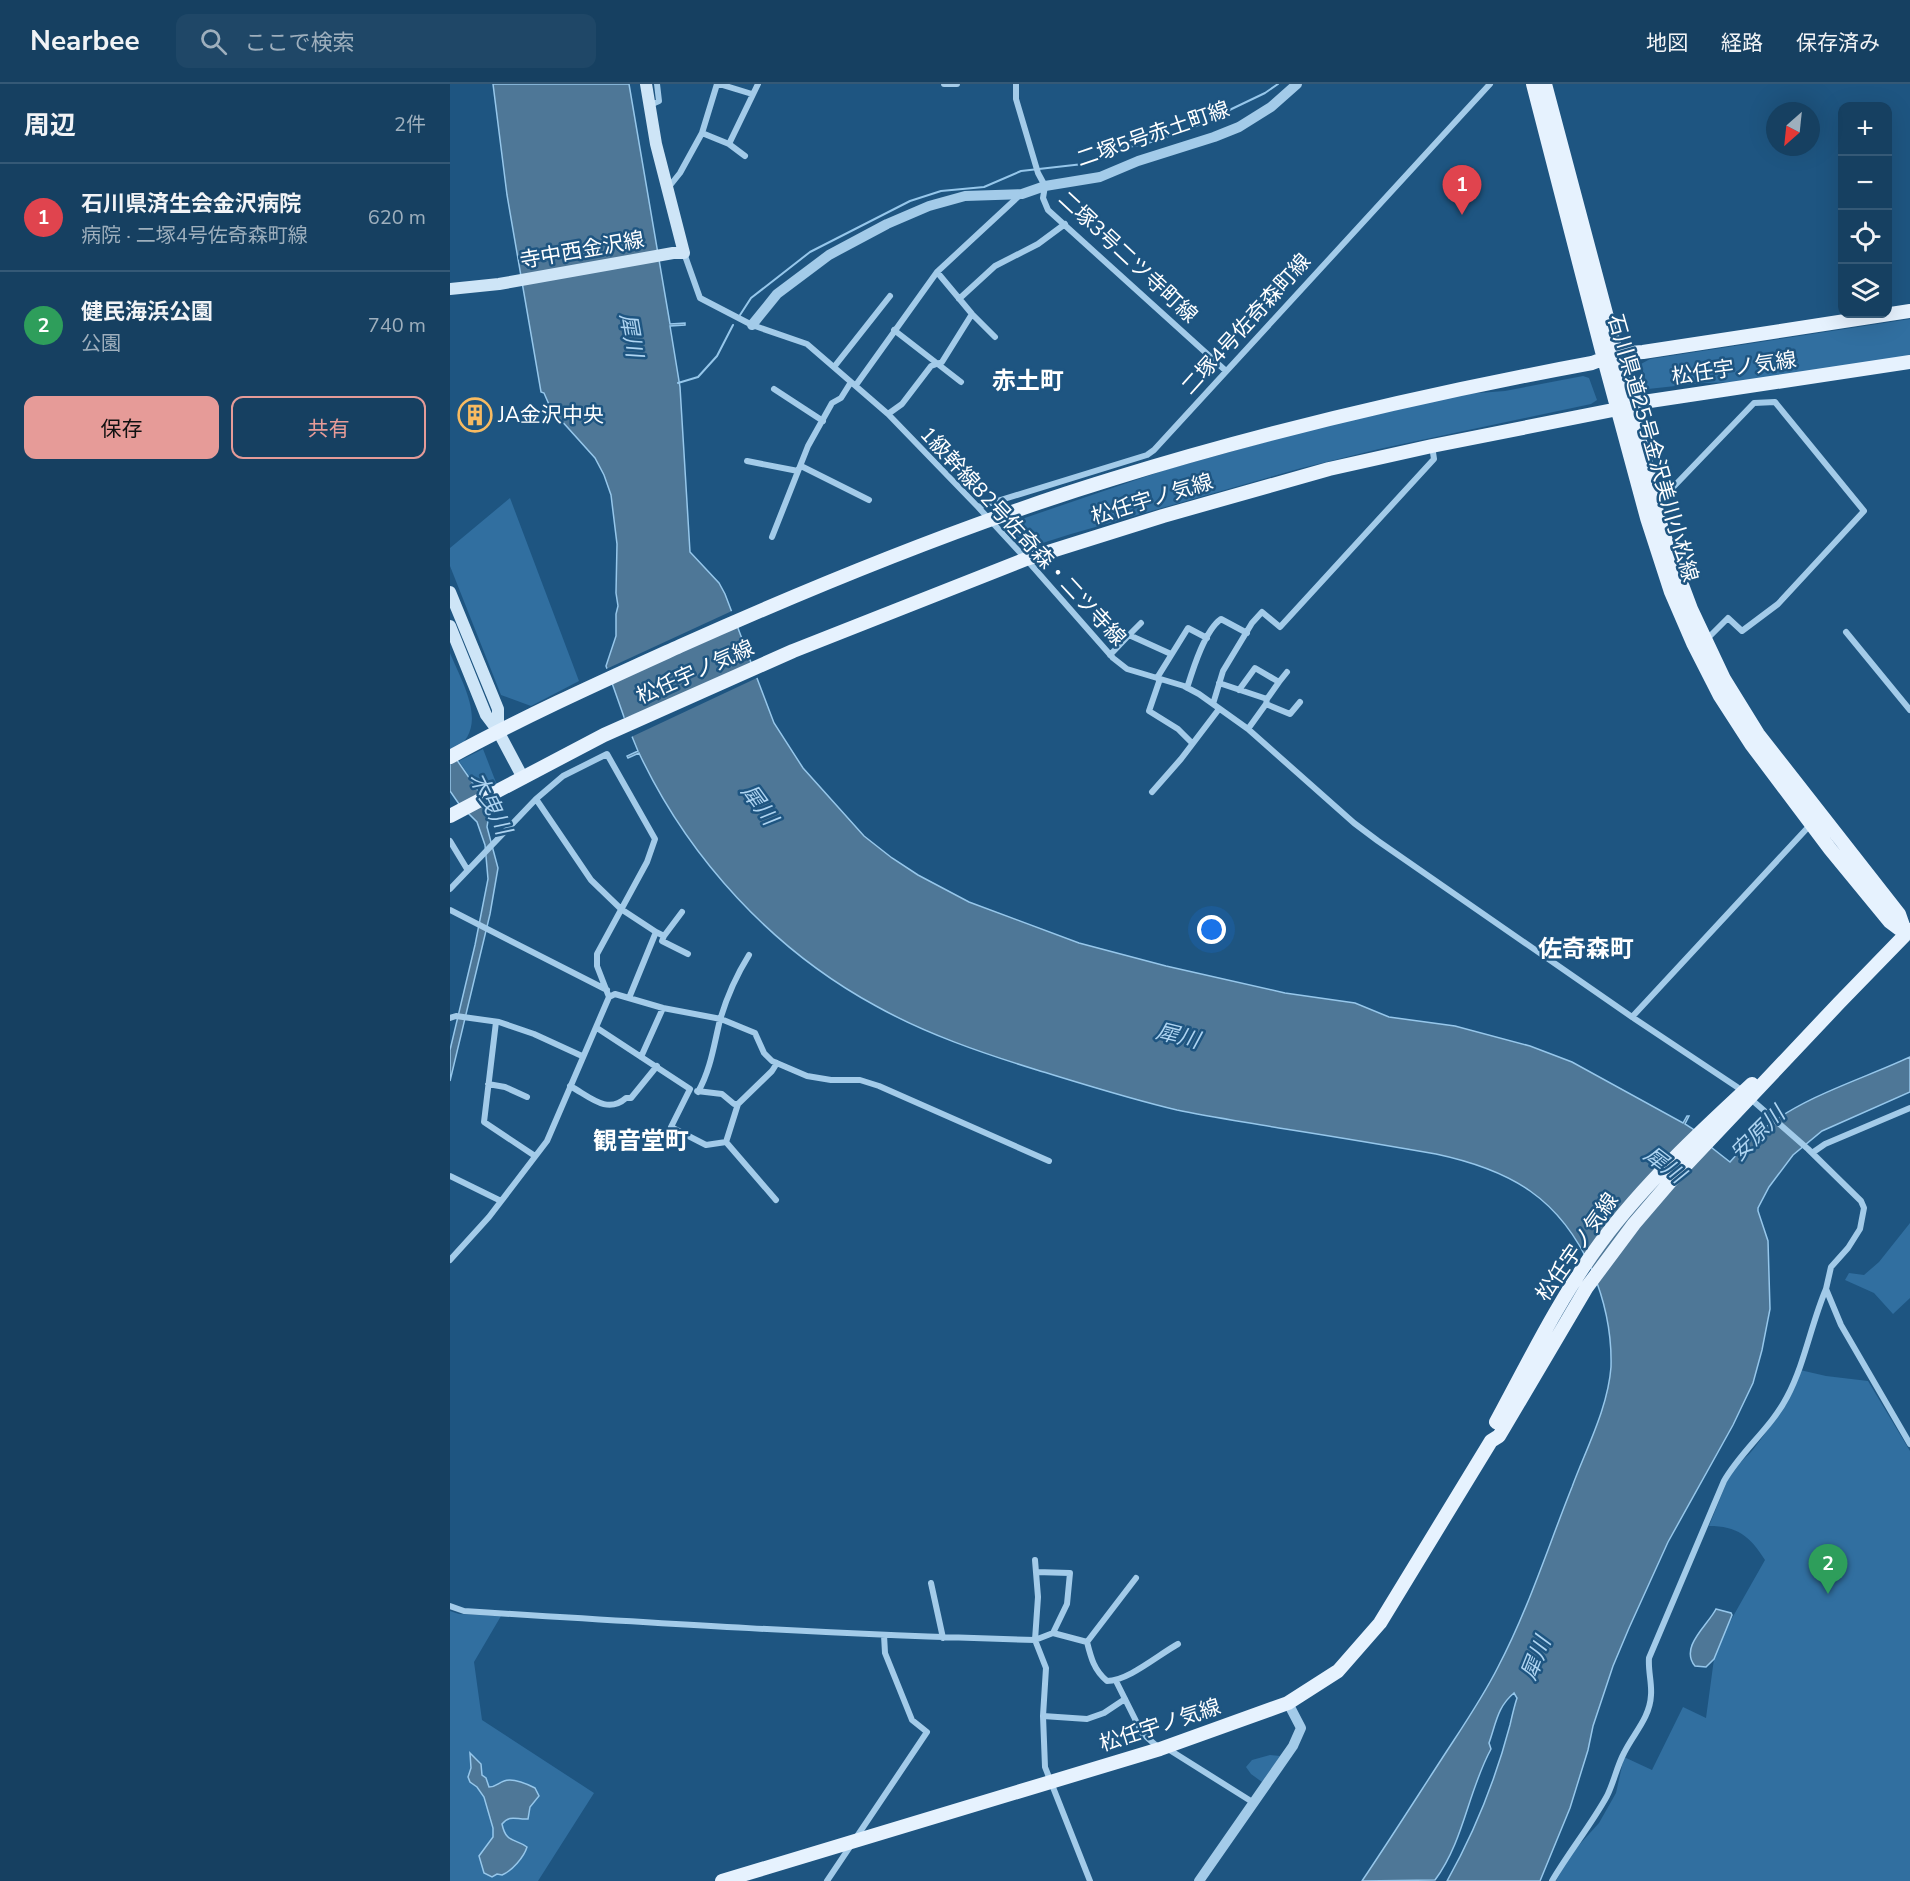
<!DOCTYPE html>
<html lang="ja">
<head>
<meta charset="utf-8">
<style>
	:root { --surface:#164061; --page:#1f4767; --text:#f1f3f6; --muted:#9eafbd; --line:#355976; --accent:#e69b98 }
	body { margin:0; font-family:"Nunito Sans","Noto Sans JP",sans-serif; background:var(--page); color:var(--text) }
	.controls { position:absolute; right:18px; top:18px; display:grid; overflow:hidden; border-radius:12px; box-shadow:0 6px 24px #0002 }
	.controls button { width:54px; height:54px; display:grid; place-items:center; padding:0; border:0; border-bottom:2px solid var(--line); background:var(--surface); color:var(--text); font:30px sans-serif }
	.compass { position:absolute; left:1316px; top:18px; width:54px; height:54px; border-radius:50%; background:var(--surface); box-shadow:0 6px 24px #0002; rotate:207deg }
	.you { position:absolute; left:762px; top:846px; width:21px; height:21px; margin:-15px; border:4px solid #fff; border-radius:50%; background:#1a73e8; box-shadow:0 0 0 9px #1a73e833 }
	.badge { display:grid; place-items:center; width:39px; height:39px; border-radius:50%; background:var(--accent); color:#fff; font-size:20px; font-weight:700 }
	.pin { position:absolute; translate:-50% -50px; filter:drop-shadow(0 2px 3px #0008) }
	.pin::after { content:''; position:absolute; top:32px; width:21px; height:18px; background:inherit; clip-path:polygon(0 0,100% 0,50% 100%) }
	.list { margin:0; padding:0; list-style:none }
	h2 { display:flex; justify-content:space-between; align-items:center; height:78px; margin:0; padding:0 24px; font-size:26px }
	h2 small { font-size:20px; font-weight:400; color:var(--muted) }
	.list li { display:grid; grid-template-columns:39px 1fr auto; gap:18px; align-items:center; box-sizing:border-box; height:108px; padding:0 24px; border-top:2px solid var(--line) }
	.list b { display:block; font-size:22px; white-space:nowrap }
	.list p { margin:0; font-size:20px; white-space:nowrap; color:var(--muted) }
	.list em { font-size:20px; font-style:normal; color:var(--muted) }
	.actions { display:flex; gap:12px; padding:18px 24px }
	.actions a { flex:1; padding:14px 0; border:2px solid var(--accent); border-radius:12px; text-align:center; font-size:21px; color:var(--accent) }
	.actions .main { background:var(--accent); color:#111 }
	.icon { flex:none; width:33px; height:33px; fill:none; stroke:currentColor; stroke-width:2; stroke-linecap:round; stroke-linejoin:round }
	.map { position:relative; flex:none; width:1460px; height:1797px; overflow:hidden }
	header { display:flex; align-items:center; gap:36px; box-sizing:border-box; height:84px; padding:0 30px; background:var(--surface); border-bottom:2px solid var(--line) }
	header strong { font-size:28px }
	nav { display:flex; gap:33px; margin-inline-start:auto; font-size:21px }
	.search { width:420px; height:54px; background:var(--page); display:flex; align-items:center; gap:15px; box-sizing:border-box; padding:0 21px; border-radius:12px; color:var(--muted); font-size:22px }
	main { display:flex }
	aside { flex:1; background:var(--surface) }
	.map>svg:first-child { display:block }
	.green { fill:#316fa0 }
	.water { fill:#4e7797; stroke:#96c7eb; stroke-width:1.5 }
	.pier { fill:#1e5581 }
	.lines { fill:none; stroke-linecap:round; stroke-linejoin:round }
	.stream { stroke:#96c7eb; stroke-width:2 }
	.minor { stroke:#a3cbe9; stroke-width:6 }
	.tertiary { stroke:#a3cbe9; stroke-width:10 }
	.secondary { stroke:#cee5f7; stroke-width:12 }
	.primary { stroke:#e6f2fe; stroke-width:14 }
	.labels { text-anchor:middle; stroke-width:5; stroke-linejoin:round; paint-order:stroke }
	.street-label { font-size:21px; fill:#fff; stroke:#1e5581 }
	.poi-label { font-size:21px; fill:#fff; stroke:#1e5581; text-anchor:start }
	.water-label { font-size:22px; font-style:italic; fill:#aed4f1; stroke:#1e5581 }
	.quarter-label { font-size:24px; font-weight:bold; fill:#fff; stroke:#1e5581 }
</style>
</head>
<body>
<header>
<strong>Nearbee</strong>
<div class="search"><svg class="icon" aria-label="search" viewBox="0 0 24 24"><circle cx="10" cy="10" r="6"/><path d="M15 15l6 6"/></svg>ここで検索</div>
<nav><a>地図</a><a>経路</a><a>保存済み</a></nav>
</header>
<main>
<aside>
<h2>周辺<small>2件</small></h2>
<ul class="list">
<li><span class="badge" style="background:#e0444e">1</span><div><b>石川県済生会金沢病院</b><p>病院 · 二塚4号佐奇森町線</p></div><em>620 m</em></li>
<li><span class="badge" style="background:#2e9e5b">2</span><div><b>健民海浜公園</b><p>公園</p></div><em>740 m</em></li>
</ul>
<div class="actions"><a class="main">保存</a><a>共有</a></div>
</aside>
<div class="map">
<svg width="1460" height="1797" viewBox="0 0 1460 1797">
	<rect width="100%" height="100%" fill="#1e5581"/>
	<!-- green -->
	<path class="green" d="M1460 235V273L1292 298 1253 299 1198 305 1191 280 1200 275Z
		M1133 292 1139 294 1147 316 1141 320 929 365 848 385 621 450 583 462 574 460 560 442V439L715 386 859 346 1015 310 1055 307Z
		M60 414 129 597 81 622 51 611 0 482V464Z
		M0 569C13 601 42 646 0 669Z
		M33 665 47 701 31 710 9 677Z
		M1460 1139V1214L1443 1230 1424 1209 1395 1196 1399 1189 1414 1191 1429 1178Z
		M1350 1286 1376 1292 1418 1297 1460 1367V1797H1106L1120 1771 1149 1739 1166 1709 1174 1673 1202 1686 1233 1623 1256 1634 1264 1575 1277 1543 1315 1476C1300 1452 1287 1442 1259 1442L1280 1390C1287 1379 1298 1373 1305 1363 1324 1339 1339 1314 1350 1286Z
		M0 1527 9 1530 51 1532 24 1578 32 1636 144 1709 88 1797H0Z
		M820 1671 830 1672 812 1698 801 1690 796 1683 802 1676Z"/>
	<!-- water -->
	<path class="water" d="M43 0H179L220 240 235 239V241L220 242 230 303 240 468 269 499 275 510 324 639 353 684 414 752 442 774 468 791 519 818 629 859 716 882 835 909 905 919 939 933 1005 942 1080 962 1122 978 1233 1039 1237 1032H1239L1235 1040 1243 1045 1252 1056 1280 1078C1291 1065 1304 1053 1317 1042 1360 1010 1413 995 1460 973V1008L1372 1047 1343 1071 1319 1103 1308 1124V1127L1318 1157 1320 1225 1312 1266 1303 1299 1283 1341 1218 1458 1179 1544 1163 1582 1143 1642 1138 1666 1120 1724 1090 1797H997C1024 1749 1046 1694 1060 1641 1062 1632 1064 1623 1067 1614L1064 1609C1047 1623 1046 1640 1039 1659L1041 1665C1018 1707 1014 1757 985 1796L912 1797C939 1757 965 1716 991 1676 1011 1645 1032 1615 1048 1583 1078 1526 1098 1463 1122 1403 1136 1365 1158 1324 1161 1283 1162 1248 1155 1217 1142 1186 1110 1114 1061 1086 986 1070 934 1061 881 1052 829 1044 795 1038 761 1033 727 1026 680 1015 633 1000 587 986 532 969 476 950 426 922 323 866 239 775 189 669L178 674 177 672 188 667 174 633 156 582 166 552V530L168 522 166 509 167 460 161 411 154 391 145 374 101 325 94 309 91 308 57 111Z
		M0 666 40 724 37 743 48 784 40 830 0 997V966L25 861 38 795 35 761 27 738 9 720 0 707Z
		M1266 1525 1281 1529 1282 1531 1264 1575 1256 1583 1245 1582C1229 1563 1258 1541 1266 1525Z
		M20 1669 31 1680 32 1691 36 1694 39 1703C46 1703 48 1699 54 1697 62 1694 77 1700 85 1704L89 1712 80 1723 78 1735C67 1736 60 1730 52 1740 56 1759 64 1754 77 1763 74 1773 62 1787 52 1791L47 1790 42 1793 34 1789 29 1772 43 1753V1744L34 1713 27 1703 20 1698 18 1693 21 1684Z"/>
	<!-- pier -->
	<path class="pier" d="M284 526 290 541 159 601 154 586Z
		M304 578 309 593 179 654 171 635 202 624Z"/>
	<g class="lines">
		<!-- stream -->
		<path class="stream" d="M290 231 301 214 360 168 460 117 491 107 534 103 571 87 642 79 669 65 698 59 744 43 815 9 828 0
			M228 299 248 293 267 272 283 241"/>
		<!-- minor -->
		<path class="minor" d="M269 0 302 10
			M494 0H507
			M566 0V15L588 89 595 102 593 114 598 126 776 287
			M200 21 209 17 207 0
			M252 49 267 0
			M279 60 295 72
			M218 104 230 89 252 49 279 60 308 0
			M234 169 250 214 302 241 357 260 401 298 438 330 528 423 576 475 663 574 677 585 734 602 749 610 798 645 904 739 928 757 1182 933 1287 1003 1358 1065 1411 1117 1414 1124 1410 1145 1398 1164 1381 1183 1376 1205 1391 1241 1460 1360
			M487 188 522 230 545 253
			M509 215 545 182 588 160 615 140
			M444 246 511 298
			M384 283 440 212
			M406 301 487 188 571 110
			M324 305 373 337
			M438 330 452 320 481 282 492 278 522 230
			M297 377 348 387
			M351 382 419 416
			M1206 421 1304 319 1325 318 1414 427 1328 520 1292 547 1278 534 1255 557
			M528 423 697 371 704 366 1040 0
			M322 453 358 362 382 319 391 314 401 298
			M1396 548 1460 626
			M679 551 691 539
			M660 571 679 551 721 570
			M707 594 738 544 757 554
			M710 595 699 627 728 645 742 659
			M829 598 837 588
			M769 599 817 615 816 620 798 645
			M737 604C743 585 755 546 771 535L797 549
			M789 606 805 584 829 598 817 615
			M763 620 773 587 802 539 812 528 830 543 984 375 982 362
			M816 620 840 630 850 618
			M702 708 731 675 769 625
			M86 715 141 796 171 825 206 848
			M0 757 17 785
			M0 805 86 715 113 692 157 670 205 755 197 778 147 870V882L159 913 97 1057 39 1133 0 1176
			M0 826 157 906
			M214 852 212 857 238 870
			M159 913 165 910 213 924 271 935 305 949 314 969 322 977 357 992 381 996H410L429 1002 599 1077
			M179 914 206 848 214 852 232 828
			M1182 933 1362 739
			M0 934 6 932 49 938 84 950 132 972
			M46 938 34 1038 85 1072
			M147 944 240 1005 221 1043 256 1061 276 1058
			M191 973 213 924
			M38 1000 55 1003 77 1013
			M120 1002C139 1012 157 1031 176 1014H181L207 982
			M247 1007 272 1010 284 1020H288
			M248 1008C261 985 264 960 270 936 277 912 286 892 299 871
			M276 1058 288 1020 322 987 327 979
			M276 1058 326 1116
			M1362 1069 1375 1060 1460 1024
			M0 1092 51 1117
			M585 1476 588 1513 585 1556 603 1549 637 1558C641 1574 644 1586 657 1597 678 1597 708 1571 728 1560
			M586 1488 620 1489 617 1520 603 1549
			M481 1499 493 1554
			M0 1522 14 1527C204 1539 394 1551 585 1556L596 1584 593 1632 595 1683 640 1797
			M637 1558 686 1494
			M666 1597 692 1649 709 1664
			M593 1632 637 1635 654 1629 675 1615
			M718 1665 804 1719
			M377 1797 477 1648 462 1636 435 1569 434 1551
			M1102 1797C1119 1768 1141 1741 1157 1712 1164 1698 1167 1682 1174 1669 1183 1650 1200 1634 1201 1611 1202 1599 1198 1587 1199 1574L1274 1397C1291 1367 1321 1344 1337 1313 1355 1279 1361 1240 1376 1205"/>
		<!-- tertiary -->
		<path class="tertiary" d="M302 241 327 210 379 171 437 140 479 122 515 112 572 110 595 102 650 93 688 77 764 53 789 43 821 23 847 0
			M749 1797 843 1662 851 1644 838 1619"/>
		<!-- secondary -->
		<path class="secondary" d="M0 205 49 200 223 169H234L206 60 196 0
			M0 508 48 625V647
			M0 542 36 631 48 647 73 694"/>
		<!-- primary -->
		<path class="primary" d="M1083 0 1154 275 1197 434 1221 508 1243 559 1270 612 1301 660 1380 765 1440 838 1456 850
			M1095 0 1199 391 1208 433 1220 469 1241 525 1274 595 1308 650 1449 830 1456 850
			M0 673C75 632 153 597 230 562 371 499 515 440 662 395 820 346 980 309 1142 279L1166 270 1193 268 1460 227
			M0 732 154 651 343 567 576 475 713 432 879 385 982 362 1168 325 1180 320 1460 278
			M1046 1338C1079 1277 1110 1213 1151 1158 1194 1100 1249 1049 1302 1000
			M272 1797 710 1665 838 1619 888 1587 930 1539 1041 1357 1049 1352 1137 1203 1184 1140 1220 1098 1389 919 1460 846"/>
	</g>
	<!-- icons -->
	<defs>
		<g id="building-ring" transform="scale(1.725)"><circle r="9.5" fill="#1e5581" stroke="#f8bb61" stroke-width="1.5"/><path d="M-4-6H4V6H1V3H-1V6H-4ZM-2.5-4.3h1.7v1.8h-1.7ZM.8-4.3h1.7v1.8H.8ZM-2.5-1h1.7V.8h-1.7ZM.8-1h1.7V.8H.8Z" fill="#f8bb61"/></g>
	</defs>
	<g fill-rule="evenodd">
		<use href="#building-ring" x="25" y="331"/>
	</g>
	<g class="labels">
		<!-- street labels -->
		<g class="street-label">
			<text transform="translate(703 50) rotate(-19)" y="7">二塚5号赤土町線</text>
			<text transform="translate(132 166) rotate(-10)" y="7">寺中西金沢線</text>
			<text transform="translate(678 173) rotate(43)" y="7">二塚3号二ツ寺町線</text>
			<text transform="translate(796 240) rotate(-48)" y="7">二塚4号佐奇森町線</text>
			<text transform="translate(1284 284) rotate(-8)" y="7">松任宇ノ気線</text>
			<text transform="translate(1203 364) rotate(74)" y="7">石川県道25号金沢美川小松線</text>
			<text transform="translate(702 415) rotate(-17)" y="7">松任宇ノ気線</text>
			<text transform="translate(573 452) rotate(47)" y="7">1級幹線82号佐奇森・二ツ寺線</text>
			<text transform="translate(245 588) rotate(-24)" y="7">松任宇ノ気線</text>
			<text transform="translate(1127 1163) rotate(-55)" y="7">松任宇ノ気線</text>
			<text transform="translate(710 1641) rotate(-18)" y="7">松任宇ノ気線</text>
		</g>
		<!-- poi labels -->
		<g class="poi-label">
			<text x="48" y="338">JA金沢中央</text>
		</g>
		<!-- water labels -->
		<g class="water-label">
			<text transform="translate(182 251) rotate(80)" y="8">犀川</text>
			<text transform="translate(41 719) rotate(64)" y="8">木曳川</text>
			<text transform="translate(310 720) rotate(54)" y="8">犀川</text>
			<text transform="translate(728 951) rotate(14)" y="8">犀川</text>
			<text transform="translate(1307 1049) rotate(-45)" y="8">安原川</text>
			<text transform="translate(1215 1080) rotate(37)" y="8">犀川</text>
			<text transform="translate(1085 1574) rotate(-68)" y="8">犀川</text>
		</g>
		<!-- quarter labels -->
		<g class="quarter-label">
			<text x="578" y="305">赤土町</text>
			<text x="1136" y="873">佐奇森町</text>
			<text x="191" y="1065">観音堂町</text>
		</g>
	</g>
</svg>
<div class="controls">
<button>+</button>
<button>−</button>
<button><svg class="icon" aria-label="locate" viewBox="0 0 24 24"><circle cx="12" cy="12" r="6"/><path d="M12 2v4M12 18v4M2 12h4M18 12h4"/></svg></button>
<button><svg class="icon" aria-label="layers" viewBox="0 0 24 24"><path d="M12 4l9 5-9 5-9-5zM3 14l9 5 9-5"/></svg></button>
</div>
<svg class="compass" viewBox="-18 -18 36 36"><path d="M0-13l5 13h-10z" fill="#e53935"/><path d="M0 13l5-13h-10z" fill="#9eafbd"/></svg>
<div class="you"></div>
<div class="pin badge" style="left:1012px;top:131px;background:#e0444e">1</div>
<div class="pin badge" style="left:1378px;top:1510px;background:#2e9e5b">2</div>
</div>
</main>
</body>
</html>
